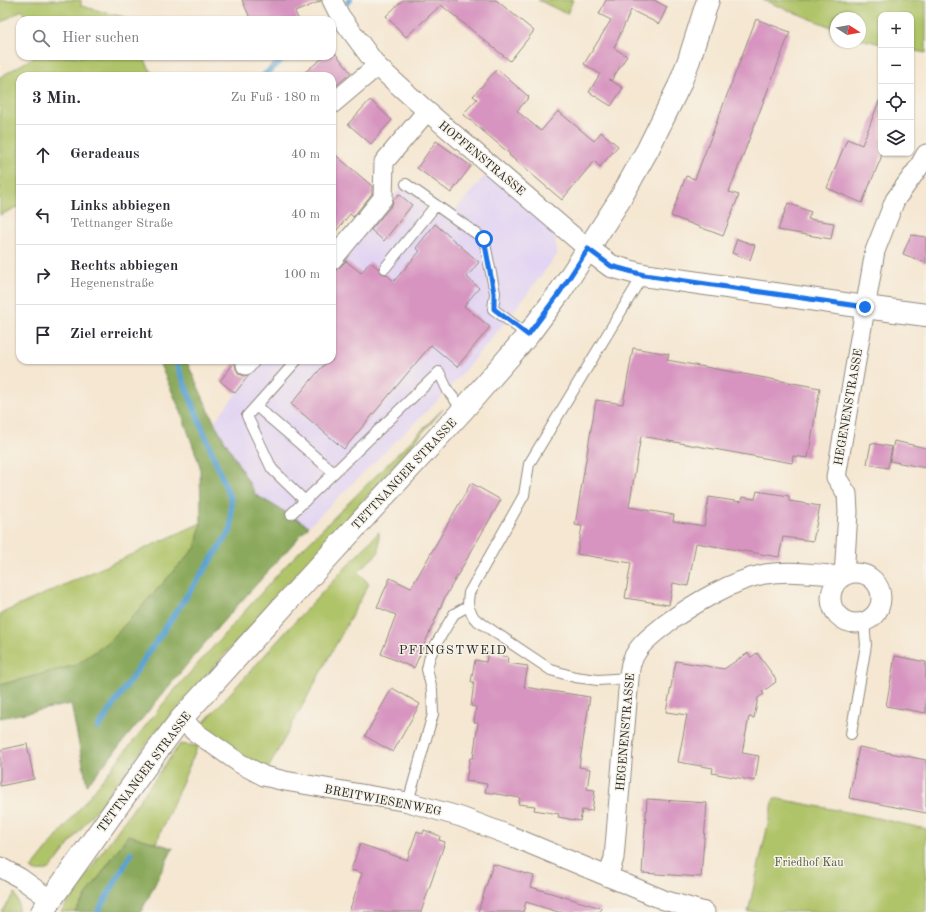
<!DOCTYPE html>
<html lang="de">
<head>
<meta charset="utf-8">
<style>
	:root { --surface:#fff; --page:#f2f2f3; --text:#2b2b33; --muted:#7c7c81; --line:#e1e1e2 }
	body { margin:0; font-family:"Old Standard TT",serif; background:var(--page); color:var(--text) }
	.controls { position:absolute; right:12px; top:12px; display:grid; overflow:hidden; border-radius:8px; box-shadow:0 1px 3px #0004 }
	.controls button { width:36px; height:36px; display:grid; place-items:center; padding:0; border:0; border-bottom:1px solid var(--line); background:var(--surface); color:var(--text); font:20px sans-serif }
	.compass { position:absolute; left:830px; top:12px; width:36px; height:36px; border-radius:50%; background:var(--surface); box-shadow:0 1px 3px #0004; rotate:101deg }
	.stop { position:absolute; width:12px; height:12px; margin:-9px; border:3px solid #1a73e8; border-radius:50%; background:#fff }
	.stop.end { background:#1a73e8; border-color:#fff; box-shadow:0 1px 4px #0008 }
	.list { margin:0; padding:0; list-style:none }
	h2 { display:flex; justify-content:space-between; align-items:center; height:52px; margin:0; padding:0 16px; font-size:17px }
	h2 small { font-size:13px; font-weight:400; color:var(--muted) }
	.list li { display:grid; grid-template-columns:26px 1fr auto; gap:12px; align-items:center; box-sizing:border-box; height:60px; padding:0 16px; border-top:1px solid var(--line) }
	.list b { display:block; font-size:15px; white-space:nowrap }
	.list p { margin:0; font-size:13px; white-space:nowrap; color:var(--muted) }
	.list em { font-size:13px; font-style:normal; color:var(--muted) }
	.icon { flex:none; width:22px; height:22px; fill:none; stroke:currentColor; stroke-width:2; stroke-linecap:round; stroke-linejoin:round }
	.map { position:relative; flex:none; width:926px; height:912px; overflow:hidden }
	.search { position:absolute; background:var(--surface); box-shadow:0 1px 3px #0004; left:16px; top:16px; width:320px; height:44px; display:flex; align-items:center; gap:10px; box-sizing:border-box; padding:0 14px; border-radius:12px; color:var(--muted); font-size:15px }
	.panel { position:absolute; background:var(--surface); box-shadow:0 1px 3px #0004; left:16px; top:72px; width:320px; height:292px; border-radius:12px }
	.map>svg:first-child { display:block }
	.built { fill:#e2d4f3 }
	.green { fill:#afc368; stroke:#6d774a }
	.forest { fill:#8ba95c; stroke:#5b6a44 }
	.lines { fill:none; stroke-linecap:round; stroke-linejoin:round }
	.stream { stroke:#5ba3d2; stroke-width:6 }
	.building { fill:#d794c0 }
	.lane-casing { stroke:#90897e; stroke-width:12 }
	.street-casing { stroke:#90897e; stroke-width:21 }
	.secondary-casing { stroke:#90897e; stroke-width:24 }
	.lane { stroke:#fff; stroke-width:10 }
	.street { stroke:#fff; stroke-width:19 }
	.secondary { stroke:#fff; stroke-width:22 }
	.route { stroke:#1a73e8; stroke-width:5 }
	.labels { text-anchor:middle; stroke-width:3; stroke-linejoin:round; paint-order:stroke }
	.street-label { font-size:12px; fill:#2b2b2b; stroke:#f7f3e8 }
	.park-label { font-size:12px; fill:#53593d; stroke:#f7f3e8 }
	.neighbourhood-label { font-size:13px; letter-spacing:1px; fill:#2b2b2b; stroke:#f7f3e8 }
</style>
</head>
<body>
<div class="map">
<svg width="926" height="912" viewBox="0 0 926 912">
	<rect width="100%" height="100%" fill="#f7f3e8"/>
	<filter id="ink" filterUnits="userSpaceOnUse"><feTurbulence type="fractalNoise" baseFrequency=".025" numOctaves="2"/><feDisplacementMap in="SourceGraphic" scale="8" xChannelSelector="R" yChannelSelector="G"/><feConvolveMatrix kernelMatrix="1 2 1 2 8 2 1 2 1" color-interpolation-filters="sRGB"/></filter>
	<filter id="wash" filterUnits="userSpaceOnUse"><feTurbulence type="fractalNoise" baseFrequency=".012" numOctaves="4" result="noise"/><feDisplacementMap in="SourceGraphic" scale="16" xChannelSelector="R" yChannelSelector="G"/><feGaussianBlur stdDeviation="0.9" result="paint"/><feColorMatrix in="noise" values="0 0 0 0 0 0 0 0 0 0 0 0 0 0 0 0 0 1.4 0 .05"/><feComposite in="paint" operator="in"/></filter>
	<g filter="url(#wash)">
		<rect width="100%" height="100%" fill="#f5e7d2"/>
		<!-- built -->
		<path class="built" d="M488 172 555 229 557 255 506 321 446 392 309 526 256 495 214 422 263 360H332V274L407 180 452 214Z"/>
		<!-- green -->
		<path class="green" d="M0 0H81V6L124 17 126 20H27L22 10 0 23Z
			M538 0H573L567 14Z
			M763 0H926V53L911 50V15H881V44L860 39V18H836V29Z
			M36 56H143L153 76H20V206L0 215V77Z
			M443 409 308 564 215 665 144 747 51 868C44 872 39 873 31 869L171 694 286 565Z
			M201 523 196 547 109 642 76 665 0 685V614Z
			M379 532V552L358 572 369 584 264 776 202 737 205 721 302 614Z
			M180 744 198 746 156 843 128 835 75 912H61L102 852Z
			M774 798 868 816 926 829V912H748Z
			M15 893C17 899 20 905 18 912H2Z"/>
		<!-- forest -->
		<path class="forest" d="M158 360H186L214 422 256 495 309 526 219 626 87 785 71 704 0 718V685L76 665 109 642 196 547 201 523 200 466 181 412Z
			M128 835 173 848 141 912H75Z"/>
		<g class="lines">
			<!-- stream -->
			<path class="stream" d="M348 2 350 0
				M263 76 286 56
				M98 728 231 530V500L175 360
				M98 912 131 854"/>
		</g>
		<g id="blocks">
			<!-- building -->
			<path class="building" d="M242 0H321V1L295 12 299 20H251Z
				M403 0H496L534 31 510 61 441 5 406 37 386 16Z
				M606 0H654L667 7 659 24 631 10 614 48 627 56 611 81 609 79 623 88 611 106 589 92 600 74 584 64 611 20 599 14Z
				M756 19 790 32 729 192 739 195 723 236 671 216 686 176 695 179Z
				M332 49 351 73 332 89V76H300L325 56H332Z
				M497 69 529 97 517 111 541 131 558 111 594 141 601 132 618 146 600 167 594 161 562 200 509 155 510 154 463 114 477 99 473 96Z
				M880 99 881 158 862 203 827 188 847 139 862 145Z
				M370 100 392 120 371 144 348 124Z
				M436 141 471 166 451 193 417 168Z
				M332 152 372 186V194L353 217 350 214 332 236Z
				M399 194 412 205 384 241 371 230 392 205 393 201Z
				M788 203 811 212 808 219 834 223 831 239 778 230Z
				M435 224 479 262 467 277 479 288 464 306 490 327 457 367 431 345 344 449 291 404 328 360H332V271L336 270 340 267 346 261 361 273 370 262 379 269 381 273 386 274 394 281 420 251 416 248Z
				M911 235 926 237V263L903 254Z
				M737 239 755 245 750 260 732 253Z
				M633 348 669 354 667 360 820 388 808 458 793 456 792 463 641 436 629 507 674 515 673 521 704 526 709 497 741 502 742 497 755 499 757 491 789 496V501L820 506 813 541 783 537 779 557 696 543 688 586 673 583 669 605 625 598 631 563 577 554 582 526 575 525 596 400 623 404Z
				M234 363 235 364 236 369 239 374 244 376 249 375 235 393 220 381Z
				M894 441 926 448V468L890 461Z
				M871 443 892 447 888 468 867 464Z
				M471 483 501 500 445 597 414 668 381 654 396 615 377 607 390 578 411 588Z
				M488 653 508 657 507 663 528 666 524 687 590 697 579 767 590 769 587 789 595 790 592 811 582 810 580 821 558 817 559 814 534 810 535 806 518 804 520 798 485 792 487 784 466 781 470 758H473L478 723 474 722 476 707 471 706 474 682H471L475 660 486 662Z
				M748 653 751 657 757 653 776 679 775 680 776 682 762 692 764 694 758 698 754 718 749 717 742 753 759 756 755 781 712 773 713 768 678 762 687 715 666 712 676 661 724 669Z
				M895 656 926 662V713L886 706Z
				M392 688 420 704 393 752 365 736Z
				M27 744 34 779 0 786V750Z
				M859 747 926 760V813L849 798Z
				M647 799 707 803 701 877 642 873Z
				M424 830 440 836 439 840 445 842 421 912H349L362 873 351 870 360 844 407 860 417 831 423 834Z
				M493 864 534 876 531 887 601 908 600 912H558L526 902 523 912H478Z"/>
		</g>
	</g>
	<g filter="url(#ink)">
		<use href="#blocks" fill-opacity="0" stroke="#90897e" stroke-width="1"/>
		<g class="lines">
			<!-- lane casing -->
			<g class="lane-casing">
				<path id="lane" d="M406 184 484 239 495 293 493 309 528 335
					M385 268 436 205
					M297 360 256 406 334 473
					M256 406 247 416 272 469 305 501
					M291 514 439 372 448 391 463 410
					M629 678 598 680 575 677 551 670 475 619C468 609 467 605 469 593L524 495 529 464 643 275
					M851 734 866 645 864 621
					M408 802 433 714 432 690 427 669 430 656 436 644 454 614 468 606"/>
			</g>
			<!-- street casing -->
			<g class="street-casing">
				<path id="street" d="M332 0 340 16 377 66 427 111 588 249
					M332 104 377 66
					M332 260 383 198 384 162 427 111
					M246 365 250 360
					M831 598a25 25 0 1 1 50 0a25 25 0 1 1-50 0Z
					M181 719 195 732 241 764 264 776 285 781 408 802 461 817 511 836 664 900 705 912
					M0 867 20 878 51 900
					M608 877 614 858 629 678C630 665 631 659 640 647 647 638 657 631 667 623 693 604 733 580 765 574 791 570 817 574 844 576L848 512 847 494 836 477 875 251 895 200 919 167 926 154"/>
			</g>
			<!-- secondary casing -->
			<g class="secondary-casing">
				<path id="secondary" d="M588 249 611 266 643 275 865 307 926 315
					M42 912 156 752 181 719 306 581 463 410 528 335 560 292 619 201 648 149 679 86 689 60 708 0"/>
			</g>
			<!-- lane -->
			<use href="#lane" class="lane"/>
			<!-- street -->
			<use href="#street" class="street"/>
			<!-- secondary -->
			<use href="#secondary" class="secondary"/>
		</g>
	</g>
	<g class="lines" filter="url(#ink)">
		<!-- route -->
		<path class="route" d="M484 239 494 293V309L528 335 560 292 588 249 611 266 644 275 865 307"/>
	</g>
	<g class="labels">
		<!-- street labels -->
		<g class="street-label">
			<text transform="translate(482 158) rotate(40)" y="4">HOPFENSTRASSE</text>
			<text transform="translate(848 407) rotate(-80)" y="4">HEGENENSTRASSE</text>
			<text transform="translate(404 474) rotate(-47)" y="4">TETTNANGER STRASSE</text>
			<text transform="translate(625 732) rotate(-85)" y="4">HEGENENSTRASSE</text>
			<text transform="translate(144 772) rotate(-53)" y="4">TETTNANGER STRASSE</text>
			<text transform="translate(383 800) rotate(11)" y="4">BREITWIESENWEG</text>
		</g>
		<!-- park labels -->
		<g class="park-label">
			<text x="809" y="866">Friedhof Kau</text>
		</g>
		<!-- neighbourhood labels -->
		<g class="neighbourhood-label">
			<text x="453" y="654">PFINGSTWEID</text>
		</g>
	</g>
</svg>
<div class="controls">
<button>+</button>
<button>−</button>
<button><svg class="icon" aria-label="locate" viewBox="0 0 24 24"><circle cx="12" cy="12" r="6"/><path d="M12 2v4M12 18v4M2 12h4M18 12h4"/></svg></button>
<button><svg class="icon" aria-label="layers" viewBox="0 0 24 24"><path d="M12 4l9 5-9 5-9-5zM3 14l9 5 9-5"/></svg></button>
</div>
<svg class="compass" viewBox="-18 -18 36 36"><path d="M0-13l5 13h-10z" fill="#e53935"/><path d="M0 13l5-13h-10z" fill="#7c7c81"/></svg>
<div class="stop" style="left:484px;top:239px"></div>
<div class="stop end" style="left:865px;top:307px"></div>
<div class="search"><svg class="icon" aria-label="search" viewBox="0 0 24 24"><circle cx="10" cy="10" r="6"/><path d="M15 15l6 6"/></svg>Hier suchen</div>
<section class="panel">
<h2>3 Min.<small>Zu Fuß · 180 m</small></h2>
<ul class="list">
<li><svg class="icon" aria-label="ahead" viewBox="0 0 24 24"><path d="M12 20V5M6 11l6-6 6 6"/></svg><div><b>Geradeaus</b></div><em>40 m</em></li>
<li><svg class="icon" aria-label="left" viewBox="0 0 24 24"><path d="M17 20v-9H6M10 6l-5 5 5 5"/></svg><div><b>Links abbiegen</b><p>Tettnanger Straße</p></div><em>40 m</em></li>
<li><svg class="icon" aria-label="right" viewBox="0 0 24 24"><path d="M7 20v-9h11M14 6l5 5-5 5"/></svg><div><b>Rechts abbiegen</b><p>Hegenenstraße</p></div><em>100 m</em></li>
<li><svg class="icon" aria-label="arrive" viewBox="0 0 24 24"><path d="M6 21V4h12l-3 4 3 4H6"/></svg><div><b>Ziel erreicht</b></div></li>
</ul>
</section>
</div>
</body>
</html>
